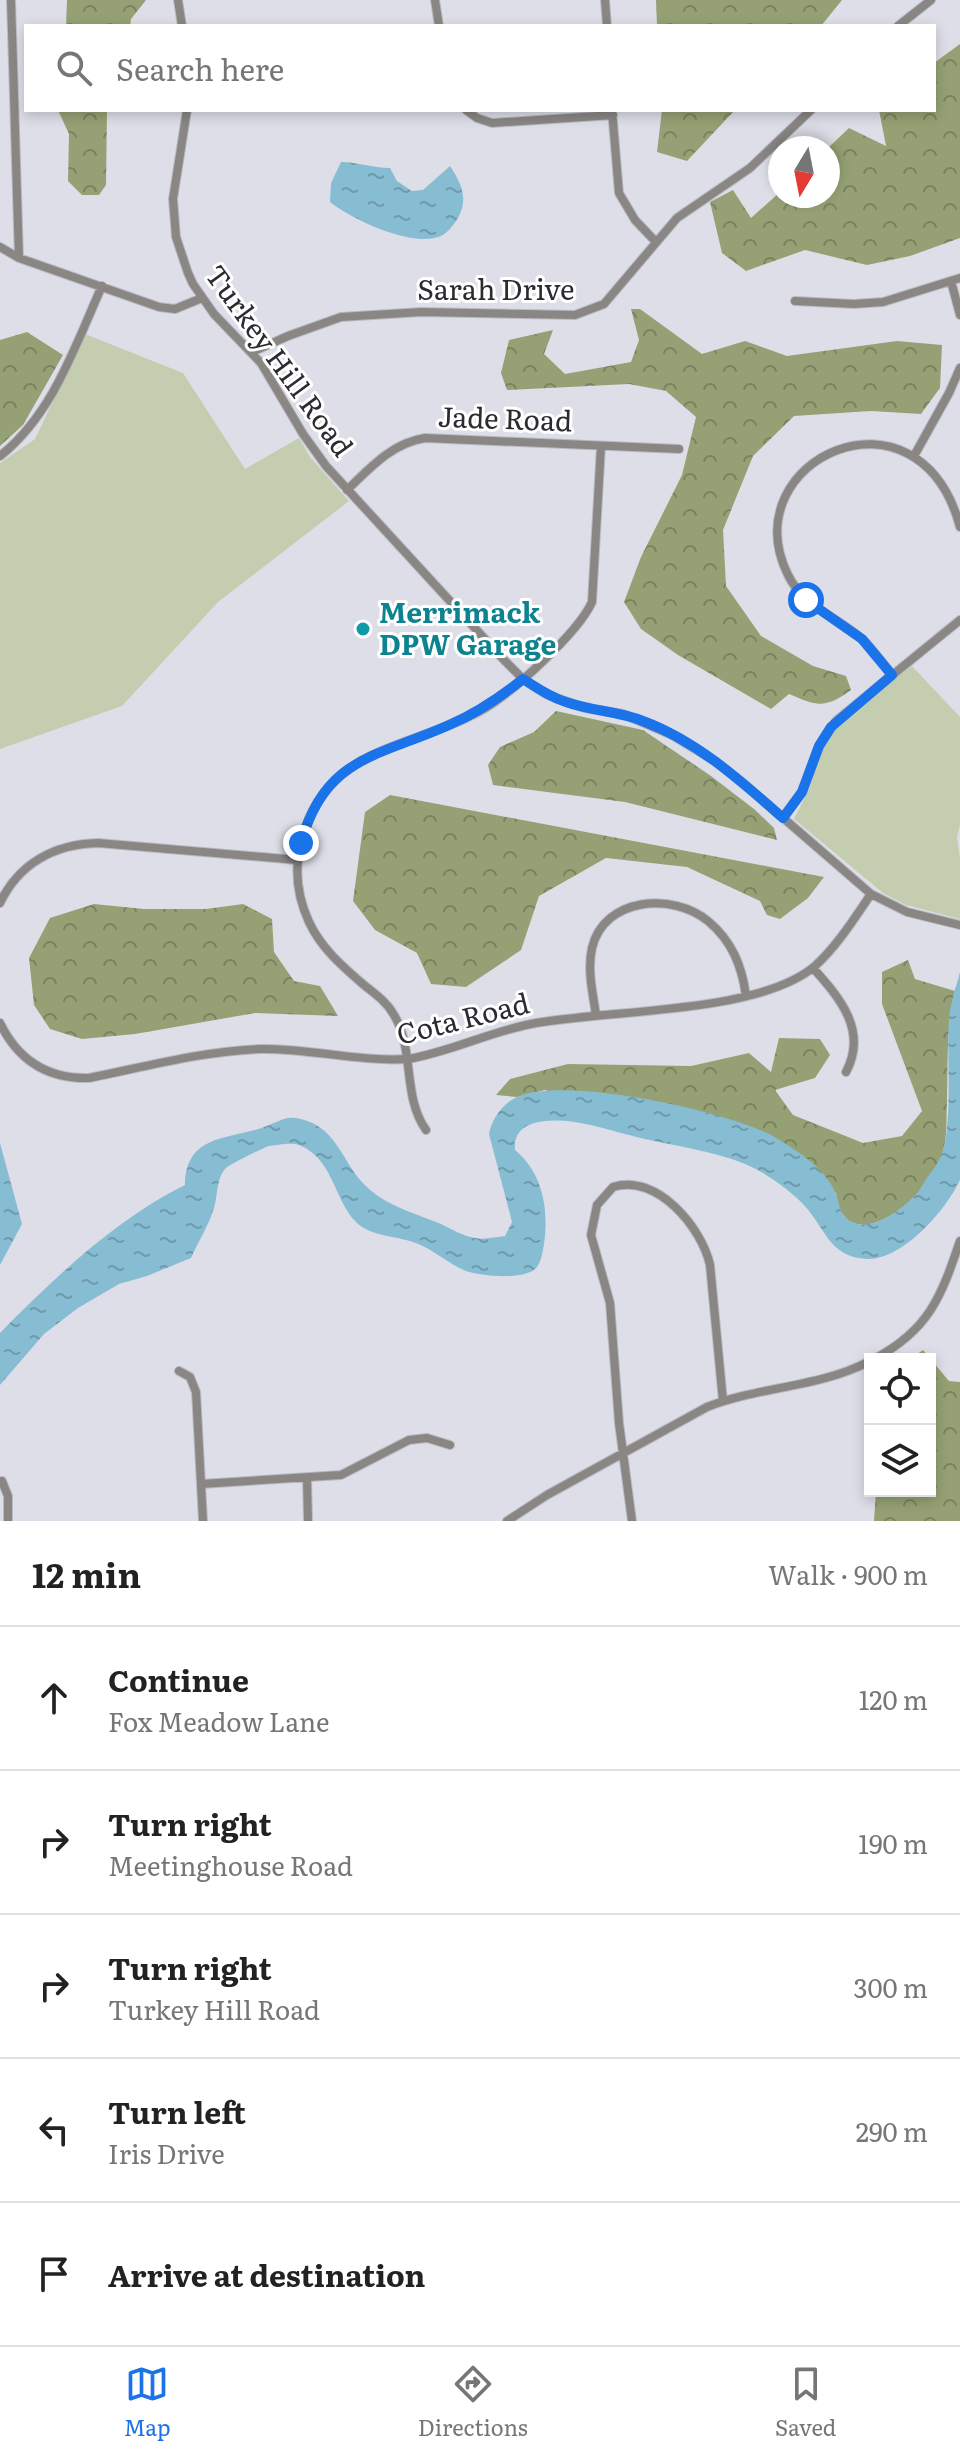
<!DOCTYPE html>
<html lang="en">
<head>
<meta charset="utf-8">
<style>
	:root { --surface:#fff; --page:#f6f6f6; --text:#222; --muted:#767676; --line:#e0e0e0; --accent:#1a73e8 }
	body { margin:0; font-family:Literata,serif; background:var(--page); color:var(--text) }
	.controls { position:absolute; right:24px; bottom:24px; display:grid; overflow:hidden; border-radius:0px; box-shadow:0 4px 12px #0003 }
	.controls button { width:72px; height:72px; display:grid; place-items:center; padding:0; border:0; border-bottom:2px solid var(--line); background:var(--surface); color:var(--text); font:40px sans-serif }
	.compass { position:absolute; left:768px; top:136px; width:72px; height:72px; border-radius:50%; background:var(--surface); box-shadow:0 4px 12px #0003; rotate:190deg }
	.stop { position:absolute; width:24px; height:24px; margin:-18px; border:6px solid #1a73e8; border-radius:50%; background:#fff }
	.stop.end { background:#1a73e8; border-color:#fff; box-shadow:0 2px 8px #0008 }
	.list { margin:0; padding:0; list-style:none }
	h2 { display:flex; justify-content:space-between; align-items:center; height:104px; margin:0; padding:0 32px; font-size:34px }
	h2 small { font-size:26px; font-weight:400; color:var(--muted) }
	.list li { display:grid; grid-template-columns:52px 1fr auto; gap:24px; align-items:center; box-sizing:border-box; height:144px; padding:0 32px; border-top:2px solid var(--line) }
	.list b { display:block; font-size:30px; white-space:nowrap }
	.list p { margin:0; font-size:26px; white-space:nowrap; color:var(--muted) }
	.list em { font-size:26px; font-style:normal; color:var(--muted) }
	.icon { flex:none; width:44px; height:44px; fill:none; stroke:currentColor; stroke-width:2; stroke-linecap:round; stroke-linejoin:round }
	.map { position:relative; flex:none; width:960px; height:1521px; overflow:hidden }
	.search { position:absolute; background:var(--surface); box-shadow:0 4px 12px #0003; left:24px; right:24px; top:24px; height:88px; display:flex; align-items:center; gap:20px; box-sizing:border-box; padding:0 28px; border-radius:0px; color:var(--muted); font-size:30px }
	.sheet { height:824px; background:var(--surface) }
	nav { display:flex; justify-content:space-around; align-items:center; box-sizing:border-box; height:112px; border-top:2px solid var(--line); background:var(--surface); font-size:22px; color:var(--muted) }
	nav a { display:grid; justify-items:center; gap:4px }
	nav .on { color:var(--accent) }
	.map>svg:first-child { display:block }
	.forest { fill:url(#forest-crowns) }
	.park { fill:#c5cdb0 }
	.water { fill:url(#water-ripples) }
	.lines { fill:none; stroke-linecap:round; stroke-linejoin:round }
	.minor-casing { stroke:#babac3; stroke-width:10 }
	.minor { stroke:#8a8684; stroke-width:8 }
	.route { stroke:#1a73e8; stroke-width:10 }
	.culture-dot { fill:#0f9aa8; stroke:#fff; stroke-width:3 }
	.labels { text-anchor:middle; stroke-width:6; stroke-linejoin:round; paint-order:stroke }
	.street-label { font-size:28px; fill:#2c2c30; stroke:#fff }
	.culture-label { font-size:28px; font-weight:bold; fill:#0d838f; stroke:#fff; text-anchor:start }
</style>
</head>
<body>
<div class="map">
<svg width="960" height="1521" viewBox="0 0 960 1521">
	<defs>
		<pattern id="forest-crowns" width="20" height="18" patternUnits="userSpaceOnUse" patternTransform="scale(2)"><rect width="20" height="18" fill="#95a174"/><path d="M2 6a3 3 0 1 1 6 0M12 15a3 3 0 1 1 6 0" fill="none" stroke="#7a8360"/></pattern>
		<pattern id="water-ripples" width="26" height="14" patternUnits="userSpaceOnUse" patternTransform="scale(2)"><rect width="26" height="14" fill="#87bdd3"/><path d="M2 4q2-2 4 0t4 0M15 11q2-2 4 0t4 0" fill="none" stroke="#6f9aac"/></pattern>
	</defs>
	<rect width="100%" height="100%" fill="#dedee8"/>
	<!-- forest -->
	<path class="forest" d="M67 0H146L131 19 130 26H66Z
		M656 0H842L821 26H657Z
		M960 44V238L910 256 867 265 805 250 746 271 722 253 710 202 733 190 751 218 780 192V196H828V148L849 128 886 146 879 110H934V63Z
		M58 110H107L106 185 99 195H82L68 181 69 134Z
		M662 110H735L687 161 657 152Z
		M631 309H640L702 354 745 341 787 356 897 341 942 345 940 388 921 414 871 411 794 416 753 456 723 530 726 586 761 636 813 666 846 676 851 690C825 709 817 706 789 694L771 709 678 655 641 629 624 602 641 557 682 475 696 417 666 391 629 384 507 390 501 373 509 340 553 330 544 354 565 374 631 362 639 340Z
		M27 332 63 355 23 425 0 446V340Z
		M556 711 643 730 711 776 754 809 774 828 777 840 625 802 493 785 488 765 500 747 534 732Z
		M390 795 824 877 808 898 780 919 767 915 760 901 687 867 606 858 539 896 521 950 466 987 431 984 417 953 375 930 353 901 365 812Z
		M94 904 144 909H206L243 904 272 919 274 952 294 981 320 986 338 1016 255 1013 135 1034 82 1039 50 1029 34 1005 29 958 50 918Z
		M908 960 915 979 955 991C946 1027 948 1064 947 1102 946 1119 948 1141 941 1157 935 1170 923 1189 913 1198 888 1223 842 1245 836 1193L545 1090 517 1097 496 1095 510 1079 568 1064 691 1066 749 1053 771 1072 779 1038 820 1039 830 1055 815 1078 775 1090 793 1115 863 1143 902 1136 922 1111 882 1004V972Z
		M923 1350 949 1381 960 1382V1521H874L876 1491H930V1359H910Z"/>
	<!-- park -->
	<path class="park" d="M85 334 183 373 245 469 299 438 310 457 349 501 218 602 122 706 0 749V463L35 439Z
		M912 666 960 717V825L957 837 960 858V919L906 905 883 893 794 819 810 787 822 748 833 728 848 713Z"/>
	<!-- water -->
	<path class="water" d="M341 162C358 162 372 168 390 168L397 181 412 191 423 190 450 166C461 183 469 198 458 218 454 224 448 233 441 236 412 248 353 220 330 202L331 183Z
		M960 972V1180C946 1210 903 1260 867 1259 827 1257 825 1225 801 1202 791 1192 776 1181 763 1173 727 1151 669 1146 629 1135 602 1128 573 1118 545 1121 528 1123 513 1130 515 1150 543 1173 549 1210 544 1244 543 1251 541 1262 537 1267 526 1281 481 1276 466 1271 448 1264 432 1248 413 1242 395 1236 370 1236 356 1222 334 1200 333 1158 299 1145 292 1142 277 1145 269 1146 265 1147 230 1164 226 1168 216 1178 218 1196 214 1208 209 1225 198 1242 191 1258L147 1276 119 1284 78 1308 44 1334 0 1385V1333C53 1279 117 1218 185 1185 186 1134 228 1140 264 1127 284 1120 286 1113 310 1122 336 1132 344 1162 361 1181 382 1205 412 1212 441 1224 451 1229 463 1236 475 1238 484 1240 496 1237 505 1236L512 1222 489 1134C492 1119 502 1104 517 1097 563 1075 726 1111 771 1135 793 1148 823 1166 834 1190 841 1203 837 1217 855 1223 874 1230 899 1211 913 1198 919 1193 922 1185 927 1178 931 1172 937 1165 940 1158 954 1130 946 1054 949 1020 950 1004 956 988 960 972Z
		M0 1143 22 1224 0 1265Z"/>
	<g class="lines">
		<!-- minor casing -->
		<g class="minor-casing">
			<path id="minor" d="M11 0 19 258
				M178 0 182 26
				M435 0 439 26
				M605 0 607 26
				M898 26 931 0
				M187 110 173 199 176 237 188 273 193 284 214 314 261 363 303 434 326 466 505 661 523 679 548 695 585 708 623 714 672 735 715 761 744 784 871 894 907 912 960 925
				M466 110 477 118 492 123 613 115
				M612 110 619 193 635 220 655 241
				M0 247 19 258 159 307 175 309 202 298
				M951 281 960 315
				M795 301 854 304 883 302 960 278
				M252 352 288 336 341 317 421 312 575 315 604 304 677 218 750 168 811 110
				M0 456C53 414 75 346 102 286
				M914 456 949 393 960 368
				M347 490C370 468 392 443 425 438L679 449
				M892 675C882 663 873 649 861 638 836 617 803 606 788 575 731 459 919 374 960 527
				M783 818 802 792 819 746 836 721 960 620
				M0 903C19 863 55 844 98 843L297 860
				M813 968C840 998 868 1031 846 1072
				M596 1015C593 994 587 970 592 948 604 897 673 892 708 921 732 941 742 966 746 996
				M0 1023C18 1060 48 1079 89 1078 144 1067 203 1051 260 1049 309 1048 358 1062 408 1059 450 1052 489 1032 531 1024 606 1009 757 1015 815 966 837 946 854 919 871 894
				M426 1130C402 1096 415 1050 394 1015 387 1002 375 994 364 985 342 966 321 948 309 922 297 896 294 867 302 839 326 747 410 749 480 711 511 694 578 633 592 602L601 446
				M874 1359C929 1330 941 1297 960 1241
				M179 1371 190 1377 196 1392 203 1521
				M307 1478 308 1521
				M2 1481 8 1496V1521
				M201 1484 341 1475 409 1440 427 1438 450 1445
				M507 1521 547 1495 707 1407C760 1386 819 1388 870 1361
				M632 1521 619 1423 610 1303 591 1235 597 1205 613 1187C657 1173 702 1228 710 1265L723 1401"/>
		</g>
		<!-- minor -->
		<use href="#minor" class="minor"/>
	</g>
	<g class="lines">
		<!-- route -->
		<path class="route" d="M301 843C325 756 378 757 449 725 477 713 499 698 523 679 537 688 550 697 566 702 591 711 618 711 643 721 697 741 741 781 783 818L802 792 819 746 831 727 892 675 862 639 806 600"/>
	</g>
	<!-- markers -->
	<circle class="culture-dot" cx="363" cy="629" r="8"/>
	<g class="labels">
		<!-- street labels -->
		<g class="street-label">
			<text x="496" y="300">Sarah Drive</text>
			<text transform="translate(279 361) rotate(54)" y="10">Turkey Hill Road</text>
			<text transform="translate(505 419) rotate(2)" y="10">Jade Road</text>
			<text transform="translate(463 1019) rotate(-14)" y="10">Cota Road</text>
		</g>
		<!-- culture labels -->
		<g class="culture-label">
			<text x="379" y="623">Merrimack<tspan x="379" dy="32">DPW Garage</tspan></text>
		</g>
	</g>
</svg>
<div class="controls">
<button><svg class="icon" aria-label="locate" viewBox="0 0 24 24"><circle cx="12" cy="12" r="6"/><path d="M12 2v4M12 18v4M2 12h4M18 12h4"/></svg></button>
<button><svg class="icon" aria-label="layers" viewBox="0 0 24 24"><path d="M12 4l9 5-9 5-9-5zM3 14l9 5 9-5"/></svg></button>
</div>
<svg class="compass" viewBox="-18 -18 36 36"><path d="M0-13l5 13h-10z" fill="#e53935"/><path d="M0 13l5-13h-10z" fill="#767676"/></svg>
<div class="stop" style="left:806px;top:600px"></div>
<div class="stop end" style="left:301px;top:843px"></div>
<div class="search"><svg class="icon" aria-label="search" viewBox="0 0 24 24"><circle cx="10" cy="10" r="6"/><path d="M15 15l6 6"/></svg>Search here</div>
</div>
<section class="sheet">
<h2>12 min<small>Walk · 900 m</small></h2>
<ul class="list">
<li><svg class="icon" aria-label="ahead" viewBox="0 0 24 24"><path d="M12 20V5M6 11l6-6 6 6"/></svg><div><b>Continue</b><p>Fox Meadow Lane</p></div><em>120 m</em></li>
<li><svg class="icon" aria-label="right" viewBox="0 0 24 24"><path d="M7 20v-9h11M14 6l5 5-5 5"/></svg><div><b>Turn right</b><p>Meetinghouse Road</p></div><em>190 m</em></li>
<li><svg class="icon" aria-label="right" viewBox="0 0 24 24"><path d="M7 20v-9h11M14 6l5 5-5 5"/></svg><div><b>Turn right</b><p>Turkey Hill Road</p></div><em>300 m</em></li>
<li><svg class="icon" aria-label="left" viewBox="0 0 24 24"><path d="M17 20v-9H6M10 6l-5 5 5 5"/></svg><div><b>Turn left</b><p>Iris Drive</p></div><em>290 m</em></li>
<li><svg class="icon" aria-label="arrive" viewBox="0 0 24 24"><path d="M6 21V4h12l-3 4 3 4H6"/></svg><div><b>Arrive at destination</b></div></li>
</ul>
</section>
<nav>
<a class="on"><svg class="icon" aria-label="map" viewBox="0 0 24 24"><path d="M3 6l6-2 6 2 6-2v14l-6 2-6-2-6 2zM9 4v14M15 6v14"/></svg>Map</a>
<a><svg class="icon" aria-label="directions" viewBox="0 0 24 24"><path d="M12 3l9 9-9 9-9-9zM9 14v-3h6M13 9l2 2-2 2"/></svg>Directions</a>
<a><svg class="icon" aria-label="saved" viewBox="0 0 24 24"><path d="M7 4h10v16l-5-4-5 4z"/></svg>Saved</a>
</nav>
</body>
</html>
